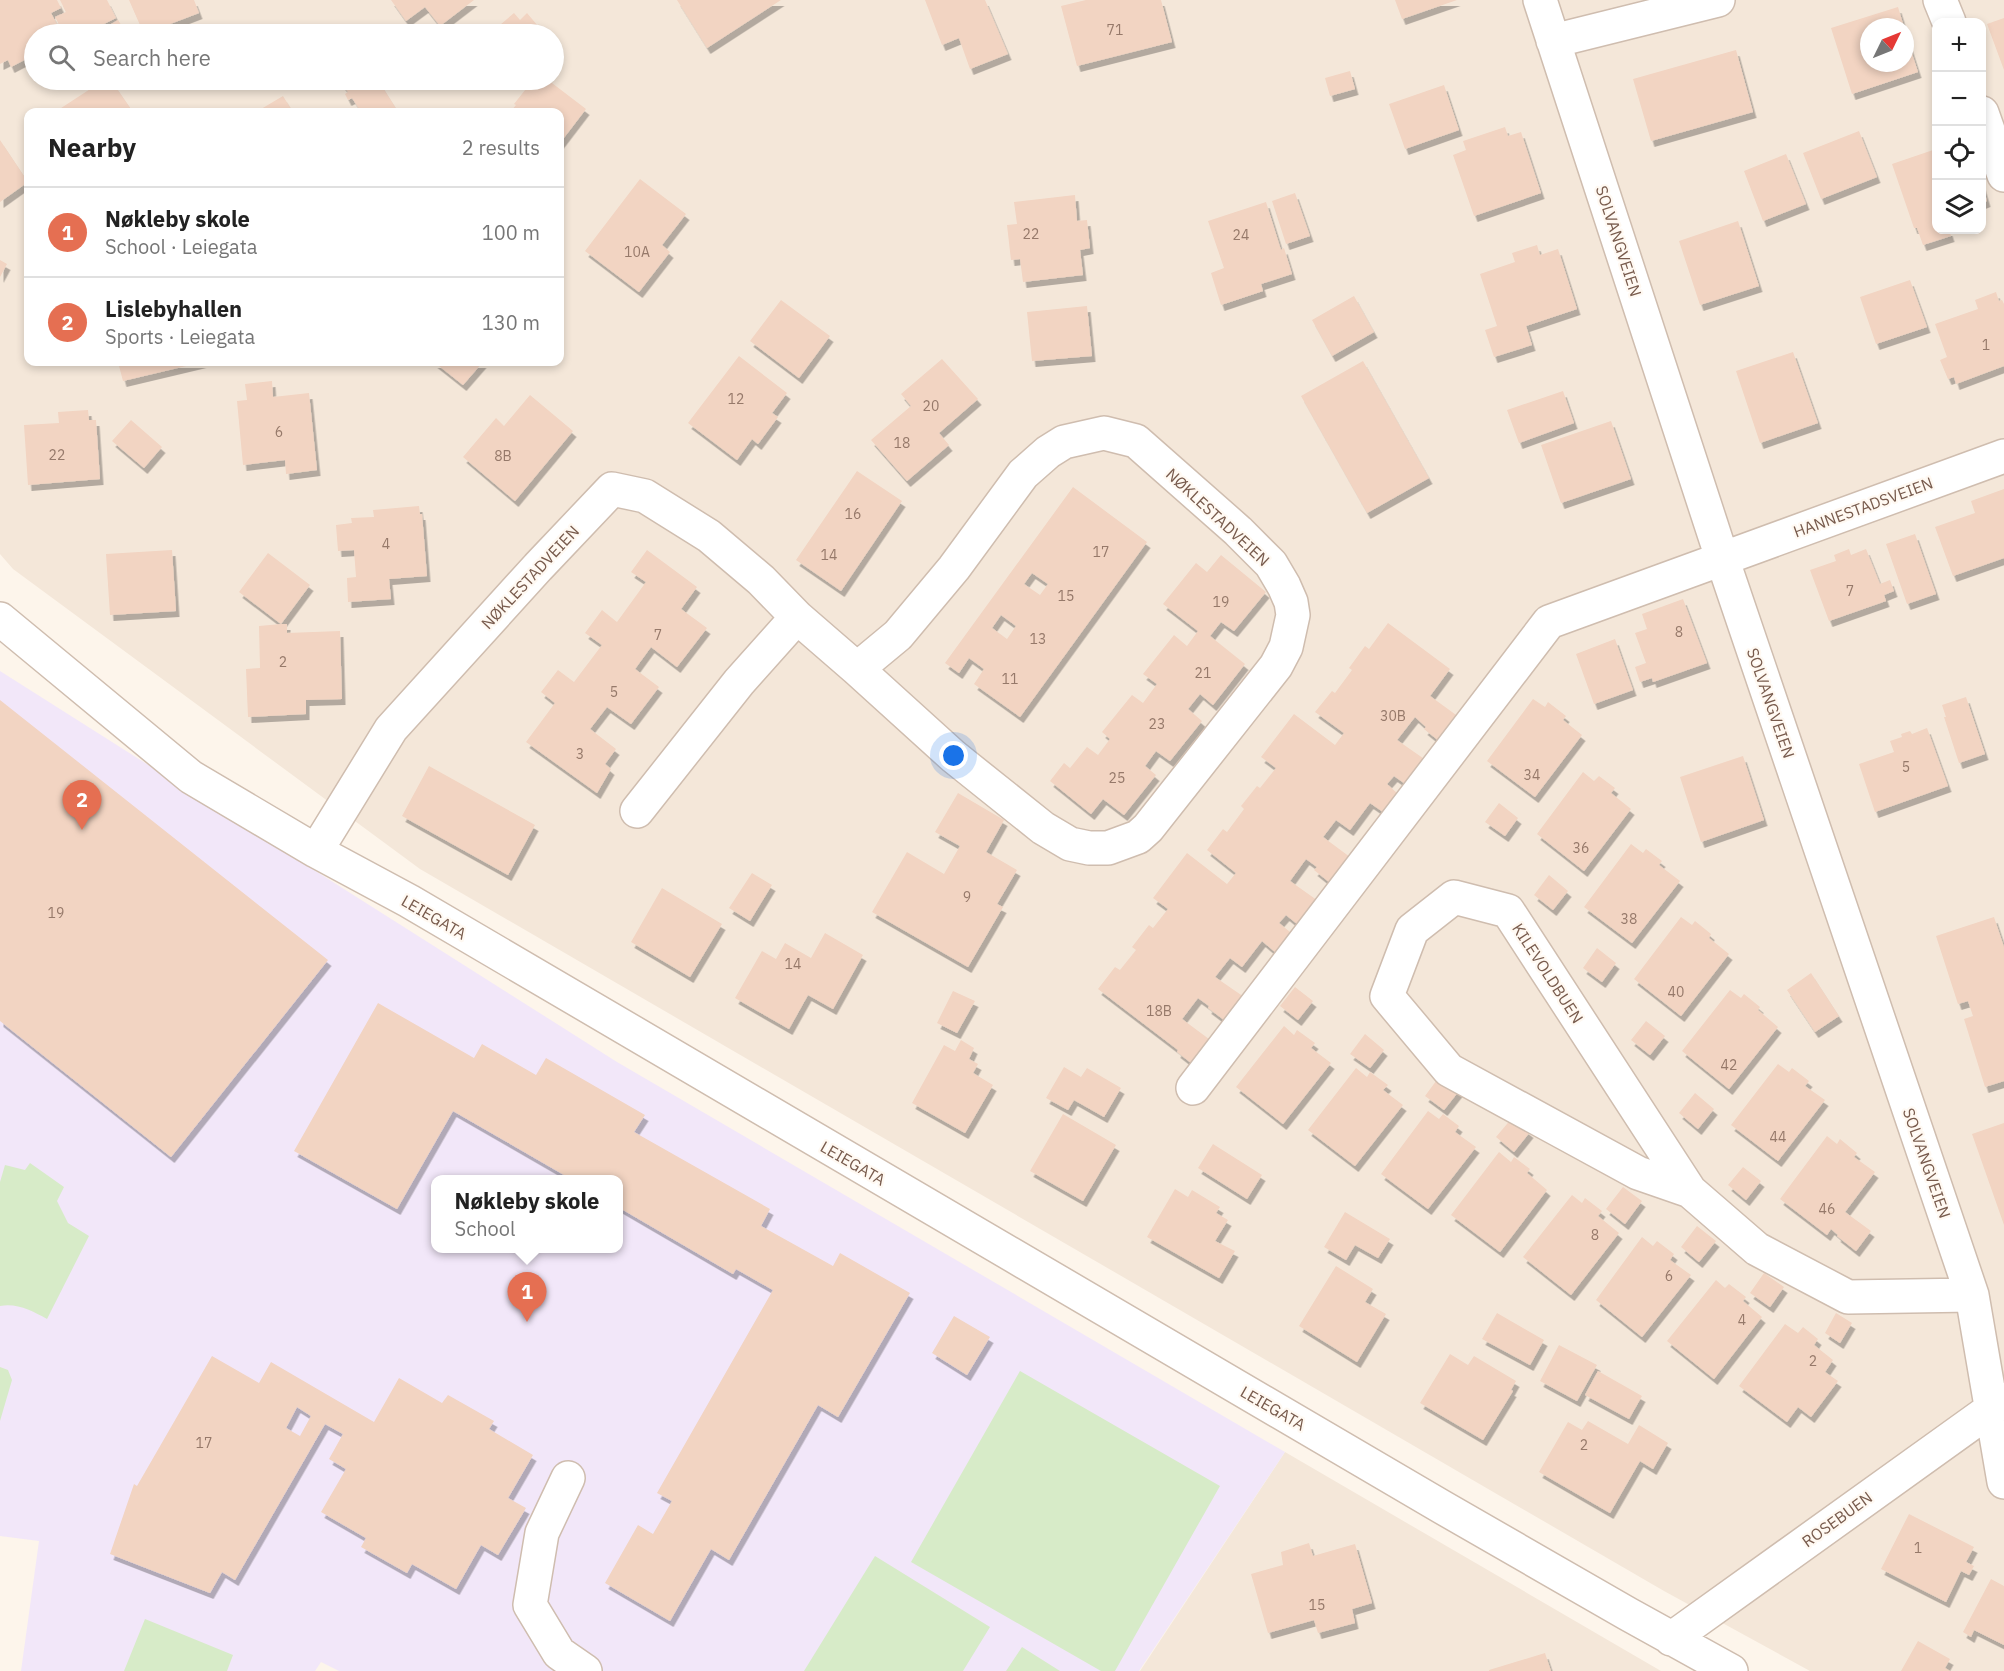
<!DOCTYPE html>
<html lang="en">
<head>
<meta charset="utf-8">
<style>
	:root { --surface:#fff; --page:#f2f2f2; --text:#222; --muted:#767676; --line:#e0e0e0; --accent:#e56f52 }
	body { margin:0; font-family:"IBM Plex Sans",sans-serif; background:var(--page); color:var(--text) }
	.controls { position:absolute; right:18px; top:18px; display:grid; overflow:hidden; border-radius:12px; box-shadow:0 3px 9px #0003 }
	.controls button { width:54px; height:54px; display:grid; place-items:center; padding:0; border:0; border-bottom:2px solid var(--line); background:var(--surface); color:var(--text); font:30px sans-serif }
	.compass { position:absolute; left:1860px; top:18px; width:54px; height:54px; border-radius:50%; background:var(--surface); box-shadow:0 3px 9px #0003; rotate:47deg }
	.you { position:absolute; left:954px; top:756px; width:21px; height:21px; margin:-15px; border:4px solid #fff; border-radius:50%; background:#1a73e8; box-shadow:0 0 0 9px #1a73e833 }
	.badge { display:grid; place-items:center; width:39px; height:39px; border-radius:50%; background:var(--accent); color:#fff; font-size:20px; font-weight:700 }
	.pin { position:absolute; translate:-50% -50px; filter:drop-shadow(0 2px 3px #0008) }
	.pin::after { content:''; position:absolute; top:32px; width:21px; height:18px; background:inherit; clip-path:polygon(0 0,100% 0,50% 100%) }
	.popup { position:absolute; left:431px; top:1175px; width:192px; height:78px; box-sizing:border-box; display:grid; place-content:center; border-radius:12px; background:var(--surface); filter:drop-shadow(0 2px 4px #0005); font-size:20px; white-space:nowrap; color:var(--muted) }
	.popup b { font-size:22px; color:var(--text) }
	.popup::after { content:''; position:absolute; left:50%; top:100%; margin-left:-12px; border:12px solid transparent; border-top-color:var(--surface) }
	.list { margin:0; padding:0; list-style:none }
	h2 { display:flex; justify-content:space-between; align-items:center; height:78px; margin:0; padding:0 24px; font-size:26px }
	h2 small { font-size:20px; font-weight:400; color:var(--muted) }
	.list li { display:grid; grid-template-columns:39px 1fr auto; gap:18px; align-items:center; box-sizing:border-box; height:90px; padding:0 24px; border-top:2px solid var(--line) }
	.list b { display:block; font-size:22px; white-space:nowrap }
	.list p { margin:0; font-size:20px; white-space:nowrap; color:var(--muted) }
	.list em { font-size:20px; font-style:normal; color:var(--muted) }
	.icon { flex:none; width:33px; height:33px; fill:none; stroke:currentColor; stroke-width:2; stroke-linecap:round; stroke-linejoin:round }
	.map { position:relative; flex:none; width:2004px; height:1671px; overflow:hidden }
	.search { position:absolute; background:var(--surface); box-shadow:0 3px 9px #0003; left:24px; top:24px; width:540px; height:66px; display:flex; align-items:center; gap:15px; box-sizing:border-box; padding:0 21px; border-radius:33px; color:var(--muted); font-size:22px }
	.panel { position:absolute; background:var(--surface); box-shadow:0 3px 9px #0003; left:24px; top:108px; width:540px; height:258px; border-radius:12px }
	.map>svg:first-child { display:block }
	.residential { fill:#f4e7d9; fill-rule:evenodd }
	.education { fill:#f2e7f9; fill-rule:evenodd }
	.green { fill:#d7ebc8 }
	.building { fill:#f2d4c2; fill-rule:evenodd; filter:url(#shadow) }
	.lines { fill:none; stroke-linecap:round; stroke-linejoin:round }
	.minor-casing { stroke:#cfbdaf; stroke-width:36 }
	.minor { stroke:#fff; stroke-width:33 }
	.labels { text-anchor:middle; stroke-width:4.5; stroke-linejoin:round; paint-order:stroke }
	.number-label { font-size:14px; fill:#96796a }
	.street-label { font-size:16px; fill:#785b4d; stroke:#fff9f2 }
</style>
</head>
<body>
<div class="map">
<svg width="2004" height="1671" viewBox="0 0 2004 1671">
	<defs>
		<filter id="shadow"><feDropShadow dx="3.5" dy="6" stdDeviation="0" flood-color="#0004"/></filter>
	</defs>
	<rect width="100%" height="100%" fill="#fdf5eb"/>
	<!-- residential -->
	<path class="residential" d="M0 0H2004V1671H1810L1664 1591 420 869 13 569 0 554ZM1936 22H1982V230H1936ZM1869 27H1905V63H1869ZM34 34H554V80H34ZM28 112H560V362H28Z
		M1285 1452 1661 1671H1140Z"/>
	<!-- education -->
	<path class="education" d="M0 671 617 1062 1285 1452 1139 1671H339L321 1662 315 1671H21L39 1541 0 1536ZM436 1180H618V1248H436Z"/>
	<!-- green -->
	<path class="green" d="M30 1163 64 1187 57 1201 68 1223 89 1236 47 1319C32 1311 18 1303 0 1306V1182L5 1165 25 1170Z
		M0 1367 8 1370 12 1380 0 1421Z
		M1020 1371 1220 1486 1115 1671H1101L911 1562Z
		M875 1556 990 1627 963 1671H804Z
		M145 1619 233 1655 227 1671H124Z
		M1022 1647 1060 1671H1006Z"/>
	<!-- building -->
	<path class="building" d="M0 0H57L61 8 51 13 62 34H34V55L11 67 8 60 0 64Z
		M60 0H107L116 18 84 34H64L55 17 66 12Z
		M129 0H194L199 13 144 34Z
		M391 0H474L440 26 425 7 406 21Z
		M677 0H781L707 48Z
		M925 0H985L1008 54 970 69 959 38 942 45Z
		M1086 0H1161L1172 42 1077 66 1061 6Z
		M1395 0H1457L1402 19Z
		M1898 7 1904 27H1869V63H1905V32L1918 72 1852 94 1831 28Z
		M514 13 520 20 527 13 543 32 540 34H498L494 30Z
		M2004 18V70L1987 24Z
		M118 20 127 34H94Z
		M1736 50 1753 112 1651 141 1633 79Z
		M1350 71 1355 89 1330 96 1325 78Z
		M104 80H111L133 112H55Z
		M349 80H378L397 110 393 112H361L352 98 348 100 345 94 348 92 342 84Z
		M533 80H548L586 109 560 143V112H510L516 105 514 104Z
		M1444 85 1459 130 1405 149 1389 104Z
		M283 96 293 112H256Z
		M1505 127 1508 136 1521 132 1541 193 1474 216 1453 155 1466 150 1463 141Z
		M1859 131 1877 177 1821 199 1803 153Z
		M0 140 28 182 0 202Z
		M1936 149V230H1949L1951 236 1923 245 1917 228H1914L1892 164Z
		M1786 154 1806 204 1763 221 1744 171Z
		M640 179 686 214 662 245 670 252 639 292 585 251Z
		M1982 184 1987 201 1982 203Z
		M1295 193 1310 236 1286 244 1272 201Z
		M1075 195 1077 221 1087 220 1090 248 1080 250 1083 275 1023 282 1020 259 1011 260 1007 225 1017 224 1014 202Z
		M1266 202 1281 250 1284 248 1292 274 1261 284 1263 291 1221 305 1211 273 1224 268 1208 221Z
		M1738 221 1759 286 1700 305 1679 241Z
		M1537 245 1540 255 1558 249 1577 309 1526 326 1532 345 1494 357 1485 330 1497 326 1480 274 1515 262 1512 253Z
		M0 260 7 264 0 277Z
		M1910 280 1927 327 1876 344 1860 297Z
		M1996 292 1999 301 2002 300 2004 304V366L1956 384 1954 377 1948 379 1940 360 1947 357 1935 324 1978 309 1975 300Z
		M1354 296 1374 332 1332 356 1312 320Z
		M781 300 830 336 799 378 750 341Z
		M1087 306 1092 356 1032 361 1027 312Z
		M1793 352 1818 423 1760 443 1736 371Z
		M739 356 787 393 772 413 778 417 758 444 752 439 737 460 688 423Z
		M942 359 978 399 939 433 949 445 907 481 871 440 911 406 901 394Z
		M1363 361 1429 478 1367 513 1301 396Z
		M118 362H203L123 381Z
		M434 362H483L463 385Z
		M272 381 273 397 309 393 317 470 286 474 285 460 243 465 237 401 247 400 245 384Z
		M1563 391 1574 423 1519 443 1507 410Z
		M530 395 573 431 515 501 463 457 496 418 504 426Z
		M88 410 89 420H96L100 479 28 485 24 425 59 423 58 412Z
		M131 420 162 447 144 468 112 441Z
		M1611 421 1631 479 1561 503 1541 445Z
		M857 471 902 501 841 591 796 560Z
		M1073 487 1147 542 1020 717 974 684 984 669 969 658 959 673 945 663ZM1032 573 1048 584 1040 595 1024 584ZM1001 615 1016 626 1007 639 992 628Z
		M2004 489V558L1953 576 1935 527 1975 513 1971 501Z
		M419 506 420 514H422L427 576 389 579 391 599 348 602 347 578 356 577 354 550 338 551 336 525 352 523 351 518 374 517 373 510Z
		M1915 534 1936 594 1907 604 1886 544Z
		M1849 549 1851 555 1866 549 1880 584 1890 580 1894 591 1884 595 1886 601 1829 621 1810 570 1836 561 1834 555Z
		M172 550 176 611 110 615 106 554Z
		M647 550 697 587 681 609 707 628 677 667 651 647 635 669 659 687 631 724 607 707 590 729 616 749 605 764 611 769 597 793 526 742 555 703 541 692 558 670 574 682 602 645 585 633 602 610 617 622 646 582 631 572Z
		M268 553 310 585 281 624H287V633L340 631 342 699 306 700V714L248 717 246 669 260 668 259 626 281 624 239 592Z
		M1221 555 1266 592 1234 631 1221 622 1210 636 1245 664 1213 705 1200 694 1188 709 1202 721 1170 761 1156 751 1145 766 1156 775 1124 815 1103 799 1091 814 1050 781 1064 763 1070 768 1087 747 1098 755 1110 739 1102 732 1132 695 1143 703 1157 684 1143 674 1174 635 1187 646 1198 631 1163 604 1196 563 1207 572Z
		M1683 599 1707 663 1653 682 1652 678 1640 682 1635 667 1646 663 1635 633 1647 629 1642 614Z
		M1388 623 1450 669 1430 696 1463 720 1444 745 1424 729 1426 727 1415 717 1397 740 1430 763 1411 788 1394 776 1387 784 1397 793 1383 812 1370 803 1350 830 1336 820 1323 837 1354 860 1334 886 1314 870 1317 867 1306 859 1290 881 1321 903 1302 928 1286 915 1279 923 1290 932 1275 952 1262 941 1242 967 1230 958 1215 977 1247 999 1228 1023 1208 1008 1209 1006 1198 998 1182 1019 1213 1042 1195 1066 1177 1052 1178 1050 1098 989 1115 967 1120 970 1136 950 1132 947 1149 925 1153 928 1168 909 1153 898 1187 853 1227 884 1236 873 1207 850 1223 829 1227 832 1244 809 1241 806 1257 786 1260 788 1276 768 1261 757 1294 714 1335 745 1344 733 1315 712 1332 691 1335 693 1352 670 1349 668 1365 646 1369 649Z
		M1615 639 1633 690 1594 704 1576 654Z
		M1966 697 1985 754 1959 763 1944 717H1946L1942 705Z
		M1533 699 1545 707 1548 702 1566 716 1563 720 1582 735 1535 797 1487 761Z
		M0 700 328 960 171 1157 0 1021Z
		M1927 728 1948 786 1875 812 1859 764 1894 752 1890 741 1902 737 1901 734 1910 731 1912 734Z
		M1743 756 1764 820 1701 842 1680 777Z
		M429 766 535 825 508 875 402 816Z
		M1583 772 1594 781 1599 776 1615 788 1611 793 1631 809 1584 871 1537 834Z
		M958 793 1004 820 986 852 1017 870 997 904 1003 907 968 967 872 912 907 852 944 874 960 846 935 832Z
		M1499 803 1518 818 1505 836 1485 822Z
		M1631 844 1643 853 1646 849 1662 861 1659 865 1680 881 1632 943 1584 907Z
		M752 873 772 885 750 921 729 908Z
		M1549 875 1568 891 1553 910 1534 895Z
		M662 888 722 924 690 977 631 942Z
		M1681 917 1692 925 1695 921 1711 934 1709 938 1729 954 1681 1016 1634 979Z
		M1994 917 2004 947V1081L1985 1087 1964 1019 1973 1016 1968 1001 1958 1004 1936 936Z
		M825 933 863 955 833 1009 808 995 789 1029 735 998 762 951 776 959 785 943 811 958Z
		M1597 948 1616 963 1602 982 1583 968Z
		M1811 973 1839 1016 1815 1032 1787 990Z
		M1295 987 1313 1001 1298 1020 1280 1006Z
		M1730 990 1741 998 1744 994 1760 1007 1758 1010 1778 1027 1729 1089 1682 1051Z
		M953 991 975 1001 957 1033 937 1023Z
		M378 1003 474 1058 482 1044 536 1075 546 1058 645 1115 634 1132 770 1209 761 1226 833 1266 840 1253 910 1293 838 1417 818 1405 729 1560 711 1549 670 1621 605 1583 638 1525 653 1534 672 1501 657 1493 773 1290 736 1269 733 1274 618 1207V1179H571L453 1111 397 1209 294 1151Z
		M1646 1021 1665 1036 1650 1055 1631 1040Z
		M1284 1026 1294 1035 1297 1030 1315 1043 1311 1048 1331 1063 1283 1124 1236 1087Z
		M1365 1034 1384 1050 1370 1068 1350 1054Z
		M961 1040 974 1048 969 1059 978 1064 973 1073 993 1085 965 1133 912 1103 944 1045 955 1051Z
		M1778 1064 1789 1072 1792 1068 1809 1081 1805 1086 1825 1100 1778 1161 1731 1125Z
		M1064 1067 1081 1077 1087 1068 1121 1088 1104 1117 1074 1100 1068 1110 1046 1098Z
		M1356 1068 1367 1077 1370 1072 1388 1085 1383 1090 1403 1105 1355 1166 1308 1130Z
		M1439 1077 1459 1091 1444 1110 1425 1096Z
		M1695 1093 1714 1109 1698 1129 1679 1113Z
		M1428 1111 1439 1119 1443 1114 1459 1126 1455 1132 1476 1147 1428 1209 1381 1174Z
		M1063 1114 1116 1145 1083 1201 1030 1171Z
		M1512 1118 1530 1132 1514 1152 1496 1137Z
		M2004 1123V1225L1972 1134Z
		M1827 1136 1837 1144 1840 1139 1857 1153 1854 1157 1875 1172 1845 1212 1871 1231 1856 1251 1837 1236 1838 1235 1831 1229 1827 1235 1780 1199Z
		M1213 1144 1262 1175 1247 1199 1198 1168Z
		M1499 1152 1511 1162 1514 1157 1530 1169 1527 1173 1547 1190 1500 1252 1451 1215Z
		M1743 1167 1761 1181 1746 1200 1728 1185Z
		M1623 1187 1642 1201 1625 1224 1606 1209Z
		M1175 1189 1188 1197 1192 1190 1220 1207 1216 1213 1228 1220 1215 1241 1235 1251 1219 1278 1147 1237Z
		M1572 1195 1582 1203 1585 1198 1602 1211 1598 1216 1619 1233 1571 1295 1523 1257Z
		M1345 1212 1390 1239 1378 1258 1355 1245 1346 1260 1324 1247Z
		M1697 1226 1716 1241 1699 1262 1681 1247Z
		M1642 1237 1653 1246 1657 1241 1674 1254 1670 1260 1691 1275 1642 1337 1596 1300Z
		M1336 1266 1373 1289 1365 1302 1386 1314 1357 1362 1299 1326Z
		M1764 1273 1784 1287 1770 1307 1750 1293Z
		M1716 1280 1725 1288 1729 1284 1746 1297 1743 1301 1762 1317 1714 1379 1667 1341Z
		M1497 1313 1544 1340 1530 1365 1482 1339Z
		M1836 1313 1852 1323 1840 1343 1825 1333Z
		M954 1316 990 1337 967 1375 932 1353Z
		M1785 1324 1798 1333 1803 1327 1818 1339 1814 1345 1833 1360 1825 1372 1838 1381 1811 1417 1798 1407 1787 1422 1739 1386Z
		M1559 1345 1597 1365 1577 1401 1540 1381Z
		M1450 1354 1468 1365 1474 1356 1516 1381 1511 1390 1513 1391 1483 1440 1420 1403Z
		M212 1356 259 1383 271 1362 374 1422 399 1378 442 1403 448 1395 494 1421 489 1429 533 1455 508 1498 526 1508 498 1555 481 1545 456 1589 412 1564 407 1573 361 1547 366 1538 321 1512 346 1469 329 1459 343 1434 325 1424 235 1580 222 1572 210 1593 110 1554 134 1484 137 1486ZM297 1407 311 1416 300 1436 286 1428Z
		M1598 1371 1642 1396 1629 1419 1585 1395Z
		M1588 1421 1628 1444 1639 1425 1668 1443 1653 1469 1640 1461 1610 1513 1539 1472 1568 1422 1582 1430Z
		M1909 1514 1974 1547 1966 1562 1974 1566 1969 1575 1961 1571 1946 1602 1881 1569Z
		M1309 1543 1313 1556 1355 1544 1372 1603 1352 1609 1355 1623 1318 1633 1314 1620 1268 1633 1251 1574 1283 1565 1281 1552Z
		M1991 1579 2004 1586V1645L1974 1630 1971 1637 1963 1632Z
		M1918 1641 1950 1659 1945 1668 1950 1671H1901Z
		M1545 1653 1551 1671H1489V1670Z"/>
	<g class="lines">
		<!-- minor casing -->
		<g class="minor-casing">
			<path id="minor" d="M1540 0 1722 558 1972 1295 2004 1482
				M1940 0 1949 22
				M1553 41 1718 0
				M1982 113 2004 175
				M0 619 191 777 316 851 409 901 1442 1507 1628 1614 1731 1671
				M637 811 739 682 797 617
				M316 851 391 729 538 567 612 489 645 496 709 536 761 580 797 617 857 669 953 756 1043 828 1070 844 1089 848H1108L1138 837 1148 828 1276 666 1286 647 1293 615 1291 602 1284 586 1271 564 1238 531 1136 441 1104 433 1064 442 1048 452 1023 474 954 568 898 635 857 669
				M1193 1088 1549 622 2004 456
				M1690 1191 1638 1173 1449 1070 1387 996 1412 930 1454 897 1508 911 1690 1191 1757 1249 1848 1297 1972 1295
				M568 1478 542 1533 530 1605 559 1653 585 1671
				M1671 1639 2004 1400"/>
		</g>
		<!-- minor -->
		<use href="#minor" class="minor"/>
	</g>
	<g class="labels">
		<!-- number labels -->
		<g class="number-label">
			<text x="1115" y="35">71</text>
			<text x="1031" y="239">22</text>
			<text x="1241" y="240">24</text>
			<text x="637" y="257">10A</text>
			<text x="1986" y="350">1</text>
			<text x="736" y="404">12</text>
			<text x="931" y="411">20</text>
			<text x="279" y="437">6</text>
			<text x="902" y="448">18</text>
			<text x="57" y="460">22</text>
			<text x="503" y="461">8B</text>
			<text x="853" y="519">16</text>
			<text x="386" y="549">4</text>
			<text x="1101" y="557">17</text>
			<text x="829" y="560">14</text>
			<text x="1850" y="596">7</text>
			<text x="1066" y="601">15</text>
			<text x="1221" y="607">19</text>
			<text x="1679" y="637">8</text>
			<text x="658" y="640">7</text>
			<text x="1038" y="644">13</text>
			<text x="283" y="667">2</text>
			<text x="1203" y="678">21</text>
			<text x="1010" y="684">11</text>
			<text x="614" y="697">5</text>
			<text x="1393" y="721">30B</text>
			<text x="1157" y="729">23</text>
			<text x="580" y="759">3</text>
			<text x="1906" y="772">5</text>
			<text x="1532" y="780">34</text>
			<text x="1117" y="783">25</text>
			<text x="1581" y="853">36</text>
			<text x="967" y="902">9</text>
			<text x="56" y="918">19</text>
			<text x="1629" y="924">38</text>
			<text x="793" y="969">14</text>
			<text x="1676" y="997">40</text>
			<text x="1159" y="1016">18B</text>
			<text x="1729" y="1070">42</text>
			<text x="1778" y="1142">44</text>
			<text x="1827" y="1214">46</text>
			<text x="1595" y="1240">8</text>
			<text x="1669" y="1281">6</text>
			<text x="1742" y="1325">4</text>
			<text x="1813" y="1366">2</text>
			<text x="204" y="1448">17</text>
			<text x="1584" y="1450">2</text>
			<text x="1918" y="1553">1</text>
			<text x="1317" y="1610">15</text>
		</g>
		<!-- street labels -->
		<g class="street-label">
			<text transform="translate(1619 241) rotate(72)" y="6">SOLVANGVEIEN</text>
			<text transform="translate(1863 507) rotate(-20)" y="6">HANNESTADSVEIEN</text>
			<text transform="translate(1218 517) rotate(43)" y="6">NØKLESTADVEIEN</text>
			<text transform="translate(530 577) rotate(-47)" y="6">NØKLESTADVEIEN</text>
			<text transform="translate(1771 703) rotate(71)" y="6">SOLVANGVEIEN</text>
			<text transform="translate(434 917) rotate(30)" y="6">LEIEGATA</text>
			<text transform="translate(1548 973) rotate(57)" y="6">KILEVOLDBUEN</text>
			<text transform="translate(853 1163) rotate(30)" y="6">LEIEGATA</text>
			<text transform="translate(1927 1163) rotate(71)" y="6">SOLVANGVEIEN</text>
			<text transform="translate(1273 1408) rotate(30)" y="6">LEIEGATA</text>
			<text transform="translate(1837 1519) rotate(-36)" y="6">ROSEBUEN</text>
		</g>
	</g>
</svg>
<div class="controls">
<button>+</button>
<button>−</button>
<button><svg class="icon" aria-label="locate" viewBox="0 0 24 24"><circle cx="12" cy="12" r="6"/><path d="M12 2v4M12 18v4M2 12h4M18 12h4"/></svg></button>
<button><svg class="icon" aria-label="layers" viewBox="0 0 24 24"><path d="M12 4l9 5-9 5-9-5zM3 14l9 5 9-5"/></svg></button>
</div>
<svg class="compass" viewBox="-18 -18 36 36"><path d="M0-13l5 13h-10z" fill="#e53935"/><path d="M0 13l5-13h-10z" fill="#767676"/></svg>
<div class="you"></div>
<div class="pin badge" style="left:527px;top:1322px">1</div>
<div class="popup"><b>Nøkleby skole</b>School</div>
<div class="pin badge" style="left:82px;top:830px">2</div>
<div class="search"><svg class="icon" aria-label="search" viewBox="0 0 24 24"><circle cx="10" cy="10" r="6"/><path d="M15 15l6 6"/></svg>Search here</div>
<section class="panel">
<h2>Nearby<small>2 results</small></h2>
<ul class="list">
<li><span class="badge">1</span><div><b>Nøkleby skole</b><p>School · Leiegata</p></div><em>100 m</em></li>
<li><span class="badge">2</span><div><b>Lislebyhallen</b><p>Sports · Leiegata</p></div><em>130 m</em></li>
</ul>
</section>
</div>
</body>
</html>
